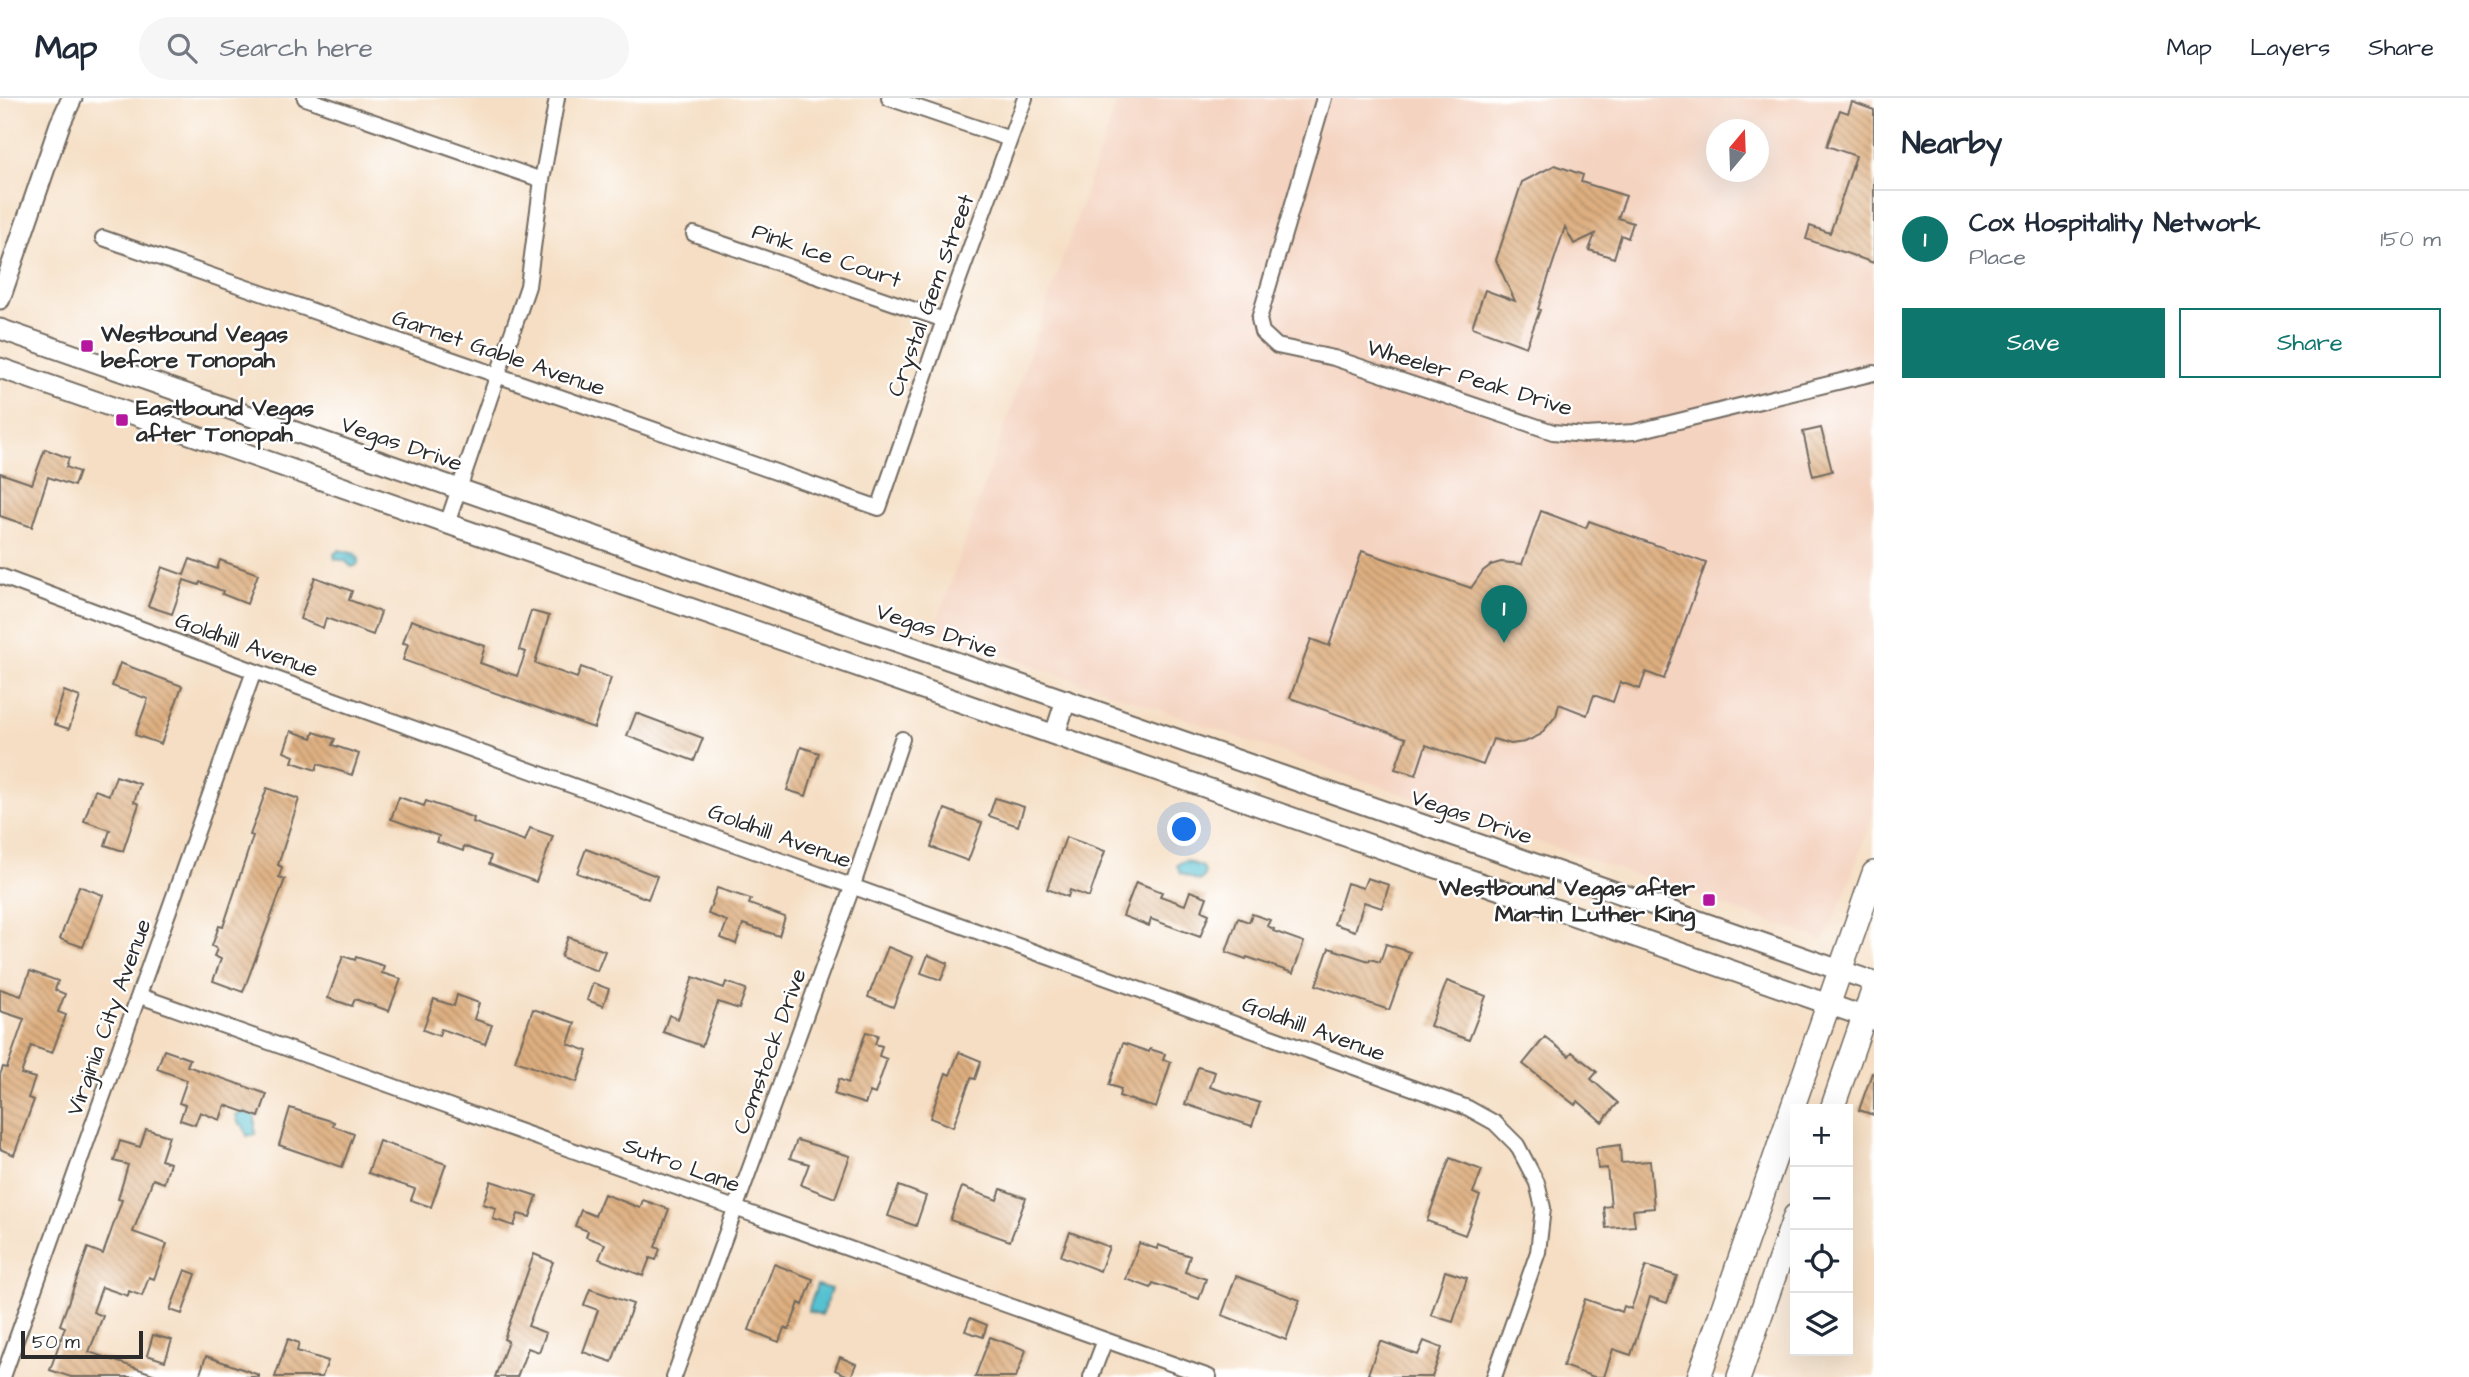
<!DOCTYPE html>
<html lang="en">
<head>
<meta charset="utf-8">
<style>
	:root { --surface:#fff; --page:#f6f6f7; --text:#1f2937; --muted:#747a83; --line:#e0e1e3; --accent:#0f766e }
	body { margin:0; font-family:"Architects Daughter",sans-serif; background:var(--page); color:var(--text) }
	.controls { position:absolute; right:21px; bottom:21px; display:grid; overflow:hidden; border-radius:0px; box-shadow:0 7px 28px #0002 }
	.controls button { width:63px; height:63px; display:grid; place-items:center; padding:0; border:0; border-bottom:2px solid var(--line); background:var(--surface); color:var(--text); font:35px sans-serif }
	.compass { position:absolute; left:1706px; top:21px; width:63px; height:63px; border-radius:50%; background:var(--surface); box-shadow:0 7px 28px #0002; rotate:19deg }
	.scale { position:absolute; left:21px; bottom:18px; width:122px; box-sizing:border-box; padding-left:7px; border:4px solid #2b2b2b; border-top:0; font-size:19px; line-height:24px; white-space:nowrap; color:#2b2b2b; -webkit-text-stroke:5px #fff; paint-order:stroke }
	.you { position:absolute; left:1185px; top:732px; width:24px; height:24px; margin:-18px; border:5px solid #fff; border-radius:50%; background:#1a73e8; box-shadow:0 0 0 10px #1a73e833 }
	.badge { display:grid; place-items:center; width:46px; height:46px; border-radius:50%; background:var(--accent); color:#fff; font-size:23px; font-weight:700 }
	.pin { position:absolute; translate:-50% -58px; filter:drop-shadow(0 2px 4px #0008) }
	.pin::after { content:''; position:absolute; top:37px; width:24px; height:21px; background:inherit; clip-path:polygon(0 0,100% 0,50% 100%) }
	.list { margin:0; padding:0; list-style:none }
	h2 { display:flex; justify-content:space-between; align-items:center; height:91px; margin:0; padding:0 28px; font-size:30px }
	h2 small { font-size:23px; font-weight:400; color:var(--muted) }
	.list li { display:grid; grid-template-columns:46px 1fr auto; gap:21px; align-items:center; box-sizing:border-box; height:98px; padding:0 28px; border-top:2px solid var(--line) }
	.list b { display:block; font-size:26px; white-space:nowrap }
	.list p { margin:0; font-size:23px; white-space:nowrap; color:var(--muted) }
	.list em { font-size:23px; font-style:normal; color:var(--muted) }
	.actions { display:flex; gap:14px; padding:21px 28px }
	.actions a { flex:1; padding:16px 0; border:2px solid var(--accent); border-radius:0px; text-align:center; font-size:24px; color:var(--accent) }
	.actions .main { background:var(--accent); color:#fff }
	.icon { flex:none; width:38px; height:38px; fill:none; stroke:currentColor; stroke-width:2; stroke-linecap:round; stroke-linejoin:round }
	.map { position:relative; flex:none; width:1874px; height:1279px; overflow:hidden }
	header { display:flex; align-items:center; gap:42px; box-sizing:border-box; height:98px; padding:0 35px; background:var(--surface); border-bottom:2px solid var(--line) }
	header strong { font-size:33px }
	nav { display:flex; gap:38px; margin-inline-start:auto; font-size:24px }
	.search { width:490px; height:63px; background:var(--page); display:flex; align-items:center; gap:18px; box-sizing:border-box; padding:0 24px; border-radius:38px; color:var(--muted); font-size:26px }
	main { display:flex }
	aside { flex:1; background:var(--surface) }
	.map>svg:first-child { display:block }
	.built { fill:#f4d3c0; fill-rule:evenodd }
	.water { fill:url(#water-ripples); stroke:#40767e; stroke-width:2 }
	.building { fill:url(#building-back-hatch) }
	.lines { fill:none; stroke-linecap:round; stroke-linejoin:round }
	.street-casing { stroke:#726a60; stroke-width:18 }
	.secondary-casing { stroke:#726a60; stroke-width:23 }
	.primary-casing { stroke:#726a60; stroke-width:26 }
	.street { stroke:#fff; stroke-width:14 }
	.secondary { stroke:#fff; stroke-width:19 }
	.primary { stroke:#fff; stroke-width:23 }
	.poi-dot { fill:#b5179e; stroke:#fff; stroke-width:2.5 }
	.labels { text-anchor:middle; stroke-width:5; stroke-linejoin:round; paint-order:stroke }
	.street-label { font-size:23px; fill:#2b2b2b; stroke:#fff }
	.poi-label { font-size:23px; font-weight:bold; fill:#2b2b2b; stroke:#fff; text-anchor:start }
</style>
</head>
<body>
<header>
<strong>Map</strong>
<div class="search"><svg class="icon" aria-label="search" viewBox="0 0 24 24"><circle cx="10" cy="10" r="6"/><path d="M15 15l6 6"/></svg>Search here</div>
<nav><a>Map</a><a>Layers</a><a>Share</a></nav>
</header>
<main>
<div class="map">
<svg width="1874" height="1279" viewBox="0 0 1874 1279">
	<defs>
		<pattern id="water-ripples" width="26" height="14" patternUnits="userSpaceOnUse" patternTransform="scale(1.75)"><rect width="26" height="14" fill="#56c1d0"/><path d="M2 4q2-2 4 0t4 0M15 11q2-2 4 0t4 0" fill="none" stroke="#479da9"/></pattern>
		<pattern id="building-back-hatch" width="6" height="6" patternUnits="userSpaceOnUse" patternTransform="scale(1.75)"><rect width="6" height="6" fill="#deaf80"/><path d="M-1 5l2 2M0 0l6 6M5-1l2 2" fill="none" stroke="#b48f69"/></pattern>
	</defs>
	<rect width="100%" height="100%" fill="#fff"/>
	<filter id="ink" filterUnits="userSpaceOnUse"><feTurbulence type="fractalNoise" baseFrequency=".0143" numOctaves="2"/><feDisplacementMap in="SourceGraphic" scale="14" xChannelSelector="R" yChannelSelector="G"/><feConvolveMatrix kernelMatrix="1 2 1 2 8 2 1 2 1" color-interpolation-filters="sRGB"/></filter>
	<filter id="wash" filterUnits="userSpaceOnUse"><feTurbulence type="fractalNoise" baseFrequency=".00686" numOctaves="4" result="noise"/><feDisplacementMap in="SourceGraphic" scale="28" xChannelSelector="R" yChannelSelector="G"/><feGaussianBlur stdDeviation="1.57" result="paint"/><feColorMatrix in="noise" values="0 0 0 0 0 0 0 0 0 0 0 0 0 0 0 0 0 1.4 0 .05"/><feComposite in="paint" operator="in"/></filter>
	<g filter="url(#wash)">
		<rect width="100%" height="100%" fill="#f5dec3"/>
		<!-- built -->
		<path class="built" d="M1118 0H1874V714L1850 783 1824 843 934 533ZM1716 32H1758V74H1716Z"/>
		<!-- water -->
		<path class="water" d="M339 452 355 456 359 461 357 467 352 469 345 463 335 461 334 456Z
			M1185 762 1203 769 1205 774 1203 780 1199 783 1180 775 1177 767Z
			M246 1013 255 1017V1036L247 1038 243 1027 239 1026 236 1017Z
			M817 1187 831 1191 822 1217 808 1213Z"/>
		<g id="blocks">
			<!-- building -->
			<path class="building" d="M1852 4 1874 12V165L1806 141 1810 128 1830 135 1856 58 1827 48 1840 12 1848 15Z
				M1555 67 1583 77 1581 84 1626 98 1618 120 1633 125 1628 140 1621 137 1614 160 1589 152 1595 136 1574 146 1565 129 1538 211 1540 212 1526 249 1472 229 1485 192 1515 203 1496 162 1522 84Z
				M1821 330 1832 373 1813 378 1803 334Z
				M45 351 69 360 66 369 79 374 74 388 48 379 32 429 0 418V375L32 386Z
				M1541 413 1586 430 1589 423 1706 465 1664 581 1646 574 1640 591 1620 584 1613 604 1594 597 1587 617 1559 606 1556 618 1540 637 1525 644 1511 646 1493 641 1483 667 1426 647 1416 677 1395 671 1406 640 1290 600 1311 541 1329 548 1362 453 1471 490 1483 473 1491 467 1501 464 1522 466Z
				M190 461 217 471 220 462 258 476 247 506 222 496 223 493 200 484 199 487 184 482 172 516 148 508 162 469 184 477Z
				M315 479 352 493 349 502 381 514 373 537 326 520 323 530 300 521Z
				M531 513 549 518 535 565 577 580 581 569 611 580 594 630 403 562 408 546 403 545 411 522 485 548 480 565 517 578 526 554 519 552Z
				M120 565 182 588 161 646 135 637 148 601 112 588Z
				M64 593 80 599 69 631 54 626Z
				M636 615 703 640 694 663 627 638Z
				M291 633 312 640 314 634 335 641 332 647 359 656 352 677 318 666 316 672 292 664 294 658 284 654Z
				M801 649 819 655 806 698 787 692Z
				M116 678 140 686 134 704 139 706 123 753 105 747 110 732 84 723 95 692 109 697Z
				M267 690 299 701 278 767 282 769 279 779 285 781 243 894 213 883 221 861 214 858 217 851 212 848 219 828 223 829 253 738 250 737Z
				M399 699 424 708 426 703 474 720 473 724 525 743 530 730 553 738 536 784 489 766 491 758 464 748 463 753 437 744 439 738 391 721Z
				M995 700 1024 709 1018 728 989 718Z
				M945 711 982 725 968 763 931 749Z
				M1066 739 1105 753 1089 799 1070 792 1068 799 1047 791Z
				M586 751 657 778 648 801 577 775Z
				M1367 780 1389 787 1382 810 1364 804 1355 833 1334 826 1347 785 1363 790Z
				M1136 784 1162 794 1160 798 1185 807 1190 793 1207 799 1202 813 1209 816 1200 839 1151 821 1149 828 1123 818Z
				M79 788 103 797 83 849 60 841Z
				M717 790 751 801 749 806 785 819 779 838 743 826 736 846 721 840 727 823 708 816Z
				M1252 816 1270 822 1267 828 1274 831 1273 833 1304 844 1293 875 1247 859 1246 861 1226 854 1238 820 1249 824Z
				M568 839 605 853 597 873 561 859Z
				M1386 846 1410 854 1389 912 1316 887 1329 850 1369 863 1370 861 1380 864Z
				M888 849 913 859 893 909 868 899Z
				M928 857 948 865 941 882 921 875Z
				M343 858 355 862 356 859 384 868 382 875 401 881 389 913 355 901 352 908 328 900Z
				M30 873 58 883 55 892 65 896 58 914 66 917 52 955 31 948 21 976 35 980 28 1000 34 1002 14 1057 0 1051V977L3 969 7 970 24 921 0 913V891L21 898Z
				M693 879 724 890 726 884 746 891 739 911 718 904 702 948 663 934 669 917 678 921Z
				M1447 883 1486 898 1469 942 1430 928Z
				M593 885 609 891 603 908 587 902Z
				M457 897 479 905 474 921 492 927 485 946 441 931 439 938 423 932 434 901 454 908Z
				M533 911 575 925 568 946 588 953 577 984 515 963Z
				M866 934 878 937 875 946 882 948 879 958 887 961 875 996 870 994 865 1006 834 996 839 981 848 985Z
				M1545 939 1569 958 1572 954 1597 974 1591 981 1618 1005 1602 1024 1578 1003 1575 1007 1523 966Z
				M1123 945 1149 954 1150 951 1165 956 1163 962 1171 964 1156 1010 1119 998 1121 991 1109 987Z
				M164 952 190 961 187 968 267 996 259 1019 225 1007 220 1022 200 1014 195 1027 180 1022 185 1007 179 1005 187 982 157 971Z
				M959 954 981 963 975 981 971 980 953 1029 930 1020 946 975 950 977Z
				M1198 969 1215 974 1210 989 1260 1005 1252 1028 1185 1006Z
				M1872 975 1874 976V1017L1859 1012Z
				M290 1010 334 1024 333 1028 354 1036 342 1069 279 1047Z
				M146 1031 169 1038 161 1062 170 1065 164 1085 153 1081 133 1134 167 1146 154 1181 149 1179 142 1198 129 1193 128 1198 102 1189 93 1214 103 1218 89 1254 156 1277V1279H71L50 1272 65 1229 60 1227 88 1150 103 1156 122 1102 118 1101 128 1067 114 1063 120 1043 140 1049Z
				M797 1042 850 1058 835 1100 801 1087 809 1066 790 1060Z
				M379 1043 446 1066 431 1109 411 1102 415 1091 368 1075Z
				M1620 1047 1621 1065 1650 1063 1654 1110 1633 1112 1635 1128 1606 1130 1604 1109 1611 1108 1607 1070 1598 1071 1596 1050Z
				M1450 1060 1482 1072 1473 1095 1480 1098 1465 1137 1427 1123Z
				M491 1083 537 1098 530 1119 518 1116 514 1128 493 1121 496 1110 483 1106Z
				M899 1088 926 1098 916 1128 888 1118Z
				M962 1089 997 1102 1001 1091 1026 1100 1010 1143 950 1122Z
				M604 1096 640 1110 643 1102 669 1111 655 1149 660 1151 656 1162 650 1160 643 1178 599 1161 605 1146 586 1139 588 1133 575 1128 581 1112 595 1118Z
				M1070 1134 1109 1149 1100 1173 1061 1158Z
				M1139 1145 1157 1151 1158 1147 1190 1158 1185 1174 1206 1181 1199 1201 1153 1185 1151 1190 1126 1181Z
				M534 1156 553 1164 528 1228 546 1235 539 1254 528 1250 517 1279H495L508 1243 504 1241Z
				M774 1166 813 1181 803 1207 799 1205 789 1232 784 1230 779 1244 749 1232Z
				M1646 1168 1677 1178 1667 1205 1650 1199 1631 1257 1613 1251 1604 1279H1594L1563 1268 1585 1201 1622 1214 1624 1208 1631 1211Z
				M185 1172 196 1176 182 1216 170 1212Z
				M1445 1173 1467 1180 1453 1224 1431 1217Z
				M1236 1178 1300 1202 1286 1242 1222 1217Z
				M590 1191 633 1206 612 1264 583 1254 598 1212 584 1207Z
				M970 1220 987 1227 983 1239 965 1233Z
				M153 1237 172 1242 165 1263 147 1257Z
				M990 1239 1026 1252 1016 1279H975Z
				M288 1241 299 1245 297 1253 328 1263 322 1279H275Z
				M1380 1243 1418 1257 1424 1243 1442 1250 1432 1279H1375L1368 1276Z
				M206 1258 259 1277V1279H199Z
				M840 1259 856 1266 851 1279 835 1272Z"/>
		</g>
	</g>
	<g filter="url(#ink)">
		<use href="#blocks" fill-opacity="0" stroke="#726a60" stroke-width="2"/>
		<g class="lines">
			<!-- street casing -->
			<g class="street-casing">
				<path id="street" d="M305 0 542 82
					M889 0 1010 41
					M1324 0 1259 221 1262 234 1277 248 1334 260 1553 334 1585 337 1634 334 1874 275
					M694 136 944 222
					M103 140 879 410 944 222 1025 0
					M447 426 528 188 542 82 557 0
					M0 478 254 573 1468 1010 1495 1025 1517 1047 1537 1085 1543 1110 1538 1154 1494 1279
					M140 898 1209 1279
					M3 1279 254 573
					M674 1279 853 787 902 641
					M1091 1279 1105 1242"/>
			</g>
			<!-- secondary casing -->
			<g class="secondary-casing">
				<path id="secondary" d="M0 201 60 26 72 0
					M0 231 1874 884
					M0 270 1874 922
					M1055 636 1066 602"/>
			</g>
			<!-- primary casing -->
			<g class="primary-casing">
				<path id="primary" d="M1832 1011 1874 890
					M1699 1279 1874 775
					M1739 1279 1795 1118"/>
			</g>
			<!-- street -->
			<use href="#street" class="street"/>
			<!-- secondary -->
			<use href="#secondary" class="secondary"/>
			<!-- primary -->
			<use href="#primary" class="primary"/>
		</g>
	</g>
	<!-- markers -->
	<g class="poi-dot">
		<rect x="80" y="241" width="14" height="14" rx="3.5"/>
		<rect x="115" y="315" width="14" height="14" rx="3.5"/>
		<rect x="1702" y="795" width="14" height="14" rx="3.5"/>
	</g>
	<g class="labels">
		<!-- street labels -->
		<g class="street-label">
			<text transform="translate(827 157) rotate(19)" y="8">Pink Ice Court</text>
			<text transform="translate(930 197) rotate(-70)" y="8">Crystal Gem Street</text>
			<text transform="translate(499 254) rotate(19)" y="8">Garnet Gable Avenue</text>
			<text transform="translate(1470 279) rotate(17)" y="8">Wheeler Peak Drive</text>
			<text transform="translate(402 345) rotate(19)" y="8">Vegas Drive</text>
			<text transform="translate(937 532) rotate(19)" y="8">Vegas Drive</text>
			<text transform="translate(247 546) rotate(20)" y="8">Goldhill Avenue</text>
			<text transform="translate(1472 718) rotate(19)" y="8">Vegas Drive</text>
			<text transform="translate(780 737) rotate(20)" y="8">Goldhill Avenue</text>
			<text transform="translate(108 919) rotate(-70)" y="8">Virginia City Avenue</text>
			<text transform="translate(1314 930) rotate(20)" y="8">Goldhill Avenue</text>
			<text transform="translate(769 953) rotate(-70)" y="8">Comstock Drive</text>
			<text transform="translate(682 1066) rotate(20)" y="8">Sutro Lane</text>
		</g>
		<!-- poi labels -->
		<g class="poi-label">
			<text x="101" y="243">Westbound Vegas<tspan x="101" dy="26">before Tonopah</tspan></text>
			<text x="136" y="317">Eastbound Vegas<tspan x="136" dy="26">after Tonopah</tspan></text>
			<text x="1695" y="797" text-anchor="end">Westbound Vegas after<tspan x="1695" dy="26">Martin Luther King</tspan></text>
		</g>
	</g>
</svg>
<div class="controls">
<button>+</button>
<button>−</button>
<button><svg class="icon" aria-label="locate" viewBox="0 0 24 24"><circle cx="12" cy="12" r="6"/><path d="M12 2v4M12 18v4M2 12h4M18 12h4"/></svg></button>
<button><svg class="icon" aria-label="layers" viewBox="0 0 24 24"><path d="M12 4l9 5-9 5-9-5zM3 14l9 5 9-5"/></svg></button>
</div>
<svg class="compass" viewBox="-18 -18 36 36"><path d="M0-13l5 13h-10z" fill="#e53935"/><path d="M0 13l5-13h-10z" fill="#747a83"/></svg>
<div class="scale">50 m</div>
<div class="you"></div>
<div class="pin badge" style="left:1504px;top:545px">1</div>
</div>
<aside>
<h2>Nearby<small></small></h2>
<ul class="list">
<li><span class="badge">1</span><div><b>Cox Hospitality Network</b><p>Place</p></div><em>150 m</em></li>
</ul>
<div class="actions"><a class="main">Save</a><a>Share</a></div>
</aside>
</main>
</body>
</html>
